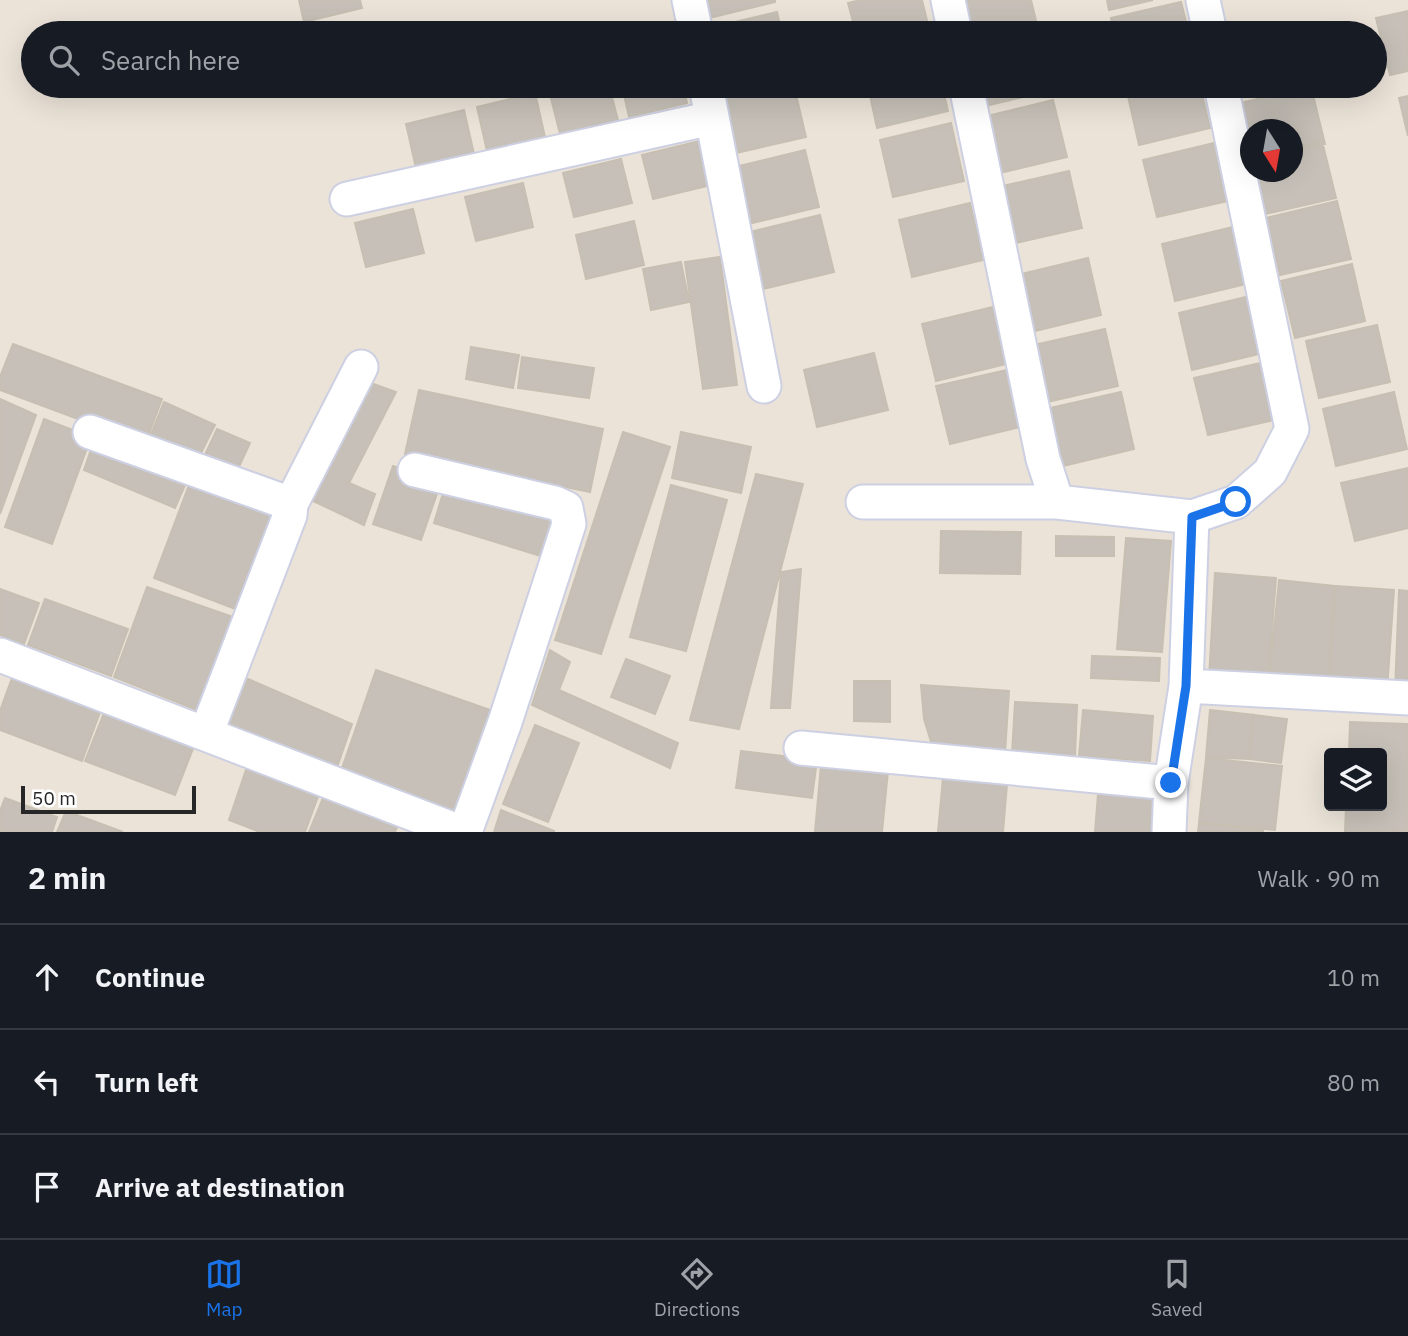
<!DOCTYPE html>
<html lang="en">
<head>
<meta charset="utf-8">
<style>
	:root { --surface:#171b24; --page:#20242c; --text:#f1f3f6; --muted:#9ea1a6; --line:#363941; --accent:#1a73e8 }
	body { margin:0; font-family:"IBM Plex Sans",sans-serif; background:var(--page); color:var(--text) }
	.controls { position:absolute; right:21px; bottom:21px; display:grid; overflow:hidden; border-radius:7px; box-shadow:0 7px 28px #0002 }
	.controls button { width:63px; height:63px; display:grid; place-items:center; padding:0; border:0; border-bottom:2px solid var(--line); background:var(--surface); color:var(--text); font:35px sans-serif }
	.compass { position:absolute; left:1240px; top:119px; width:63px; height:63px; border-radius:50%; background:var(--surface); box-shadow:0 7px 28px #0002; rotate:169deg }
	.scale { position:absolute; left:21px; bottom:18px; width:175px; box-sizing:border-box; padding-left:7px; border:4px solid #272727; border-top:0; font-size:19px; line-height:24px; white-space:nowrap; color:#272727; -webkit-text-stroke:5px #fff; paint-order:stroke }
	.stop { position:absolute; width:21px; height:21px; margin:-16px; border:5px solid #1a73e8; border-radius:50%; background:#fff }
	.stop.end { background:#1a73e8; border-color:#fff; box-shadow:0 2px 7px #0008 }
	.list { margin:0; padding:0; list-style:none }
	h2 { display:flex; justify-content:space-between; align-items:center; height:91px; margin:0; padding:0 28px; font-size:30px }
	h2 small { font-size:23px; font-weight:400; color:var(--muted) }
	.list li { display:grid; grid-template-columns:46px 1fr auto; gap:21px; align-items:center; box-sizing:border-box; height:105px; padding:0 28px; border-top:2px solid var(--line) }
	.list b { display:block; font-size:26px; white-space:nowrap }
	.list em { font-size:23px; font-style:normal; color:var(--muted) }
	.icon { flex:none; width:38px; height:38px; fill:none; stroke:currentColor; stroke-width:2; stroke-linecap:round; stroke-linejoin:round }
	.map { position:relative; flex:none; width:1408px; height:832px; overflow:hidden }
	.search { position:absolute; background:var(--surface); box-shadow:0 7px 28px #0002; left:21px; right:21px; top:21px; height:77px; display:flex; align-items:center; gap:18px; box-sizing:border-box; padding:0 24px; border-radius:38px; color:var(--muted); font-size:26px }
	.sheet { height:406px; background:var(--surface) }
	nav { display:flex; justify-content:space-around; align-items:center; box-sizing:border-box; height:98px; border-top:2px solid var(--line); background:var(--surface); font-size:19px; color:var(--muted) }
	nav a { display:grid; justify-items:center; gap:4px }
	nav .on { color:var(--accent) }
	.map>svg:first-child { display:block }
	.building { fill:#c6c0b8; stroke:#c6bfb2; stroke-width:2 }
	.lines { fill:none; stroke-linecap:round; stroke-linejoin:round }
	.minor-casing { stroke:#cdd0e2; stroke-width:37 }
	.minor { stroke:#fff; stroke-width:33 }
	.route { stroke:#1a73e8; stroke-width:9 }
</style>
</head>
<body>
<div class="map">
<svg width="1408" height="832" viewBox="0 0 1408 832">
	<rect width="100%" height="100%" fill="#ebe3d8"/>
	<!-- building -->
	<path class="building" d="M299 0H360L362 8 304 22Z
		M700 0H775V2L705 19Z
		M861 0H922L930 33H856L848 3Z
		M956 0H1031L1037 25 1001 33H964Z
		M1107 0H1153L1109 10Z
		M1181 2 1189 33H1114L1111 18Z
		M1408 11V71L1390 75 1376 18Z
		M777 12 782 33H707L706 29Z
		M1297 24 1299 33H1255Z
		M566 86H609L618 120 560 134 549 90Z
		M622 86H683L687 103 629 117Z
		M767 86H794L806 137 736 153 722 96Z
		M868 86H942L948 111 877 128Z
		M976 86H1051L1052 90 981 107Z
		M1133 86H1200L1210 128 1139 145 1126 87Z
		M1237 86H1288L1240 97Z
		M1311 87 1325 144 1292 151V130H1250V146L1240 103Z
		M535 93 545 137 487 151 477 107Z
		M1408 96V136L1399 98Z
		M1053 100 1067 157 996 174 983 117Z
		M464 110 474 154 416 168 406 124Z
		M951 123 964 181 893 197 880 140Z
		M700 141 711 185 653 199 642 155Z
		M1322 141 1336 198 1265 214 1255 172H1292V148Z
		M1214 143 1228 201 1157 217 1143 160Z
		M805 150 819 207 748 224 735 167Z
		M621 159 632 203 574 217 563 173Z
		M1069 171 1082 228 1012 244 998 187Z
		M523 183 533 227 476 241 465 197Z
		M1337 201 1351 259 1280 275 1266 218Z
		M970 203 983 260 912 277 899 220Z
		M413 209 424 253 366 267 355 223Z
		M820 215 834 272 763 289 750 232Z
		M634 221 644 265 586 279 576 235Z
		M1233 227 1246 284 1175 301 1162 244Z
		M720 257 737 385 703 389 685 262Z
		M1088 258 1101 315 1031 332 1017 275Z
		M681 262 689 302 651 310 643 269Z
		M1352 264 1365 321 1295 338 1281 281Z
		M1250 296 1263 353 1192 370 1179 313Z
		M993 307 1006 364 936 381 922 324Z
		M1377 325 1390 382 1319 398 1306 341Z
		M1105 329 1118 386 1047 402 1034 345Z
		M13 344 162 399 145 444 0 390V377Z
		M471 347 519 355 513 388 466 379Z
		M874 353 888 410 817 427 804 370Z
		M522 357 594 368 589 398 518 388Z
		M1265 362 1278 419 1208 435 1194 378Z
		M1007 370 1020 427 950 444 936 386Z
		M368 382 396 392 349 483 375 494 364 525 311 500Z
		M419 390 603 429 590 492 405 454Z
		M1121 392 1134 449 1063 466 1050 408Z
		M1394 392 1407 449 1336 466 1323 409Z
		M0 399 36 415 0 514Z
		M164 402 215 425 198 459 147 444Z
		M44 419 91 437 52 544 5 527Z
		M217 429 250 443 237 471 203 459Z
		M623 432 670 447 601 654 555 640Z
		M681 432 751 447 741 493 672 478Z
		M95 438 189 476 175 508 84 470Z
		M393 466 441 482 421 540 373 524Z
		M1408 468V528L1355 541 1341 483Z
		M756 474 803 484 739 729 690 720Z
		M192 477 282 511 243 612 154 578Z
		M447 480 574 519 560 562 434 523Z
		M671 485 727 500 686 651 630 637Z
		M941 531 1021 532 1020 574 940 573Z
		M1056 536 1114 537V556H1056Z
		M1126 538 1171 541 1162 652 1117 649Z
		M801 569 790 708H771L781 572Z
		M1215 573 1276 578 1268 682 1209 678Z
		M1279 580 1334 586 1328 686 1269 682Z
		M1336 586 1394 590 1387 690 1329 686Z
		M147 587 239 619 207 714 114 677Z
		M0 589 39 603 24 644 0 635Z
		M1399 590 1408 591V691H1395Z
		M45 599 128 629 111 676 28 645Z
		M550 650 570 662 559 690 678 743 670 768 532 705Z
		M1092 656 1160 658 1159 681 1091 678Z
		M626 659 670 676 655 714 611 697Z
		M376 670 499 713 463 816 340 774Z
		M12 678 100 712 82 761 0 730V711Z
		M248 679 352 724 336 770 229 724Z
		M854 681H890V722L854 721Z
		M921 685 1009 691 1005 753 933 748 924 719Z
		M1015 702 1077 705 1075 757 1012 754Z
		M1083 710 1153 716 1150 761 1079 756Z
		M1210 710 1254 715 1248 759 1206 757Z
		M104 713 194 746 175 795 85 761Z
		M1254 715 1287 719 1281 763 1249 759Z
		M1350 722 1408 724V832H1345L1346 806H1382V753H1349Z
		M535 725 579 743 548 822 503 804Z
		M741 751 817 760 812 798 736 788Z
		M1206 758 1282 766 1275 830 1199 822Z
		M248 764 320 791 305 832H260L229 820Z
		M821 765 888 771 882 832H815Z
		M943 778 1007 784 1003 832H938Z
		M325 793 399 822 395 832H309Z
		M1098 794 1153 798 1150 832H1095Z
		M5 798 57 817 52 832H0V811Z
		M501 810 554 831V832H494Z
		M66 811 123 832H57Z
		M1199 823 1263 830V832H1198Z"/>
	<g class="lines">
		<!-- minor casing -->
		<g class="minor-casing">
			<path id="minor" d="M689 0 696 33
				M948 0 955 33
				M1203 0 1210 33
				M706 86 764 386
				M966 86 1043 459 1057 502
				M347 199 712 118
				M90 432 291 504 290 515 206 734
				M415 470 555 503 566 508 569 524 505 722 465 832
				M863 502H1057L1192 517 1236 502 1270 472 1292 429 1221 86
				M291 504 361 367
				M0 655 460 832
				M1186 686 1408 698
				M801 748 1171 783
				M1169 832 1171 783 1186 686 1192 517"/>
		</g>
		<!-- minor -->
		<use href="#minor" class="minor"/>
	</g>
	<g class="lines">
		<!-- route -->
		<path class="route" d="M1171 783 1186 686 1192 517 1236 502"/>
	</g>
</svg>
<div class="controls">
<button><svg class="icon" aria-label="layers" viewBox="0 0 24 24"><path d="M12 4l9 5-9 5-9-5zM3 14l9 5 9-5"/></svg></button>
</div>
<svg class="compass" viewBox="-18 -18 36 36"><path d="M0-13l5 13h-10z" fill="#e53935"/><path d="M0 13l5-13h-10z" fill="#9ea1a6"/></svg>
<div class="scale">50 m</div>
<div class="stop" style="left:1236px;top:502px"></div>
<div class="stop end" style="left:1171px;top:783px"></div>
<div class="search"><svg class="icon" aria-label="search" viewBox="0 0 24 24"><circle cx="10" cy="10" r="6"/><path d="M15 15l6 6"/></svg>Search here</div>
</div>
<section class="sheet">
<h2>2 min<small>Walk · 90 m</small></h2>
<ul class="list">
<li><svg class="icon" aria-label="ahead" viewBox="0 0 24 24"><path d="M12 20V5M6 11l6-6 6 6"/></svg><div><b>Continue</b></div><em>10 m</em></li>
<li><svg class="icon" aria-label="left" viewBox="0 0 24 24"><path d="M17 20v-9H6M10 6l-5 5 5 5"/></svg><div><b>Turn left</b></div><em>80 m</em></li>
<li><svg class="icon" aria-label="arrive" viewBox="0 0 24 24"><path d="M6 21V4h12l-3 4 3 4H6"/></svg><div><b>Arrive at destination</b></div></li>
</ul>
</section>
<nav>
<a class="on"><svg class="icon" aria-label="map" viewBox="0 0 24 24"><path d="M3 6l6-2 6 2 6-2v14l-6 2-6-2-6 2zM9 4v14M15 6v14"/></svg>Map</a>
<a><svg class="icon" aria-label="directions" viewBox="0 0 24 24"><path d="M12 3l9 9-9 9-9-9zM9 14v-3h6M13 9l2 2-2 2"/></svg>Directions</a>
<a><svg class="icon" aria-label="saved" viewBox="0 0 24 24"><path d="M7 4h10v16l-5-4-5 4z"/></svg>Saved</a>
</nav>
</body>
</html>
